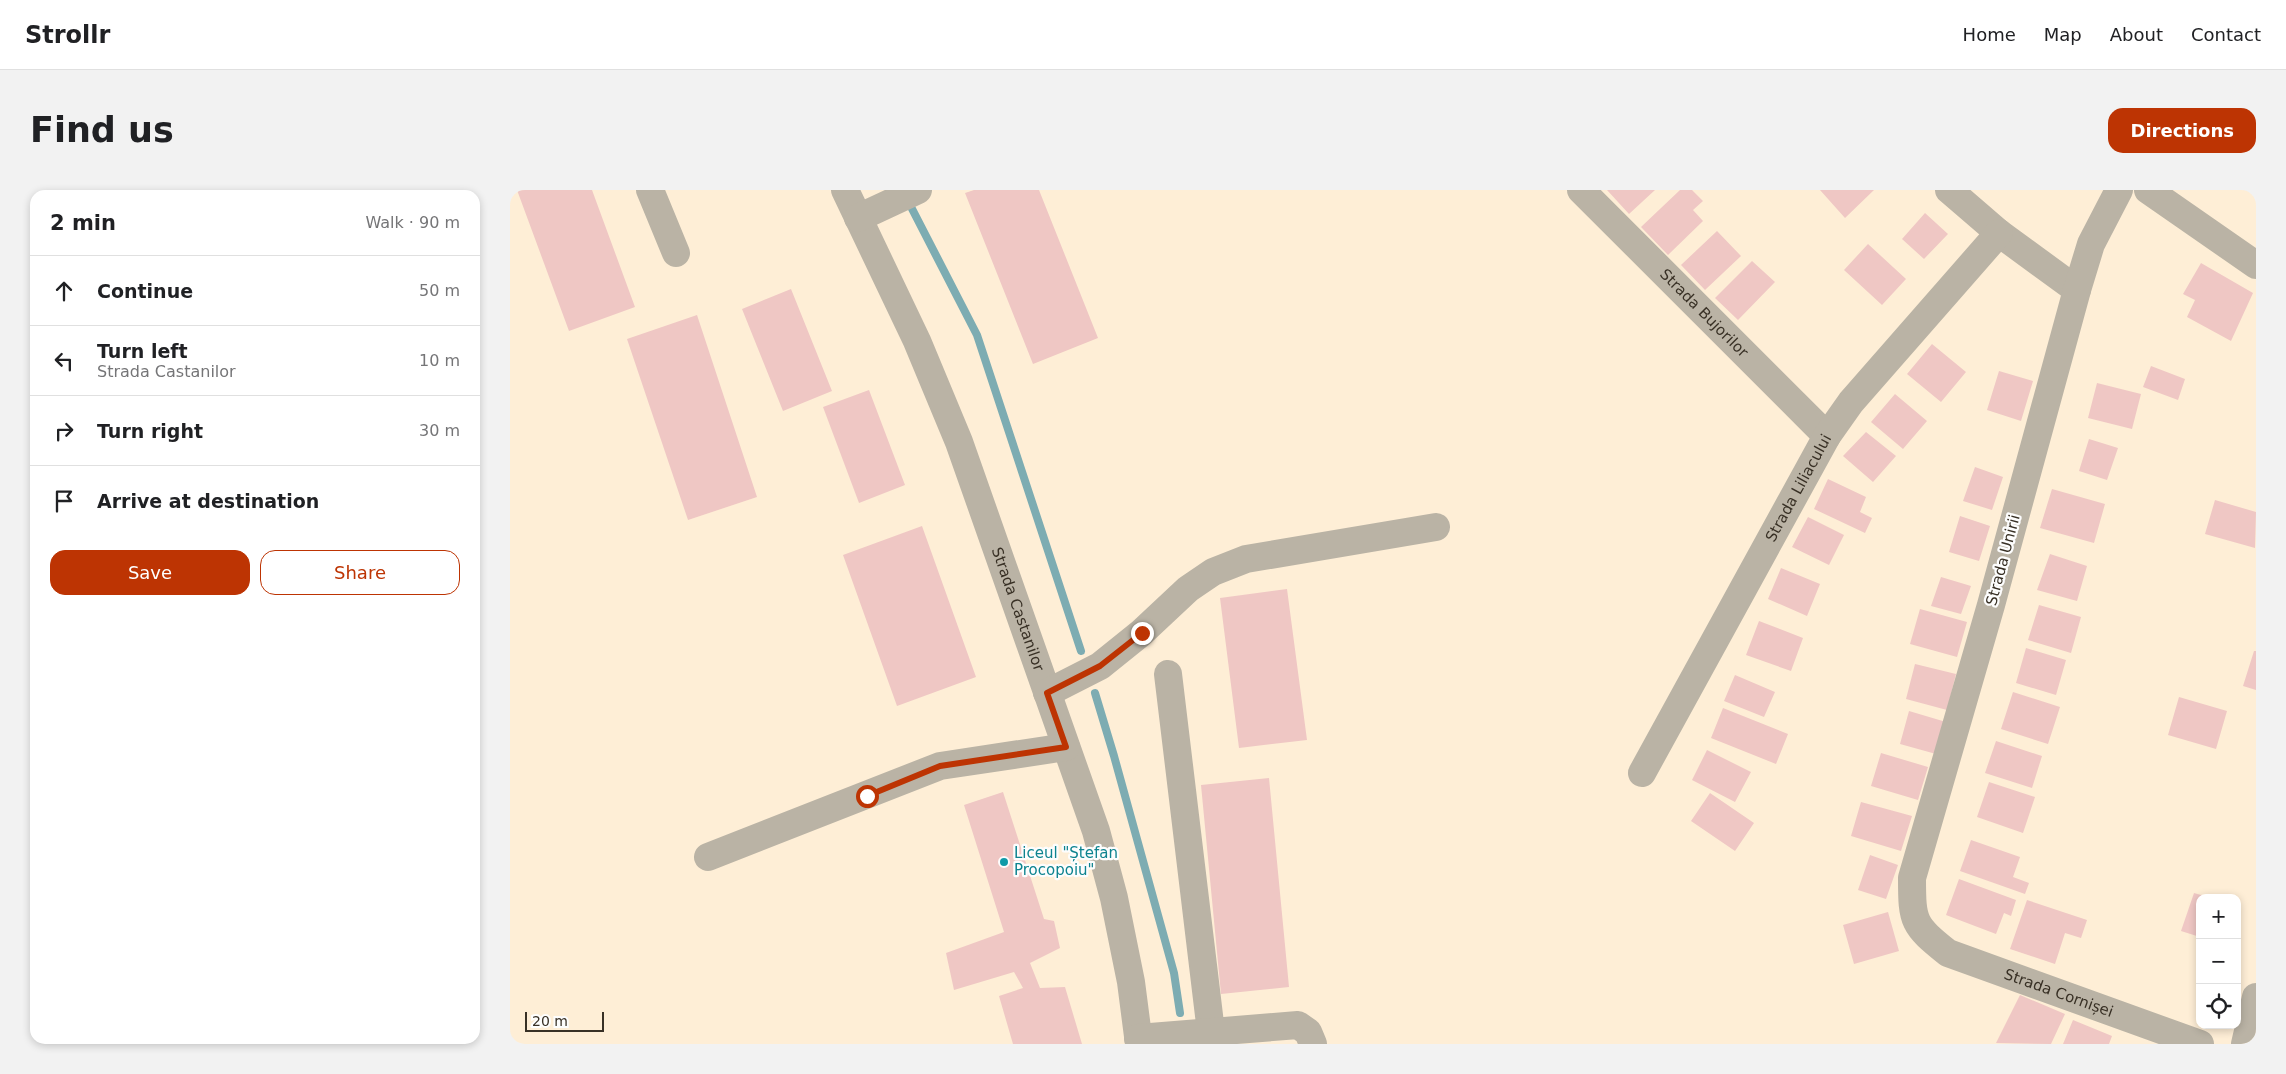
<!DOCTYPE html>
<html lang="en">
<head>
<meta charset="utf-8">
<style>
	:root { --surface:#fff; --page:#f2f2f2; --text:#202124; --muted:#757577; --line:#e0e0e0; --accent:#bd3403 }
	body { margin:0; font-family:"DejaVu Sans",sans-serif; background:var(--page); color:var(--text) }
	.controls { position:absolute; right:15px; bottom:15px; display:grid; overflow:hidden; border-radius:10px; box-shadow:0 2px 8px #0003 }
	.controls button { width:45px; height:45px; display:grid; place-items:center; padding:0; border:0; border-bottom:1px solid var(--line); background:var(--surface); color:var(--text); font:25px sans-serif }
	.scale { position:absolute; left:15px; bottom:12px; width:79px; box-sizing:border-box; padding-left:5px; border:2px solid #383025; border-top:0; font-size:14px; line-height:18px; white-space:nowrap; color:#383025; -webkit-text-stroke:4px #fdfdfd; paint-order:stroke }
	.stop { position:absolute; width:15px; height:15px; margin:-11px; border:4px solid #bd3403; border-radius:50%; background:#fff }
	.stop.end { background:#bd3403; border-color:#fff; box-shadow:0 1px 5px #0008 }
	.list { margin:0; padding:0; list-style:none }
	h2 { display:flex; justify-content:space-between; align-items:center; height:65px; margin:0; padding:0 20px; font-size:21px }
	h2 small { font-size:16px; font-weight:400; color:var(--muted) }
	.list li { display:grid; grid-template-columns:32px 1fr auto; gap:15px; align-items:center; box-sizing:border-box; height:70px; padding:0 20px; border-top:1px solid var(--line) }
	.list b { display:block; font-size:19px; white-space:nowrap }
	.list p { margin:0; font-size:16px; white-space:nowrap; color:var(--muted) }
	.list em { font-size:16px; font-style:normal; color:var(--muted) }
	.actions { display:flex; gap:10px; padding:15px 20px }
	.actions a { flex:1; padding:11px 0; border:1px solid var(--accent); border-radius:15px; text-align:center; font-size:18px; color:var(--accent) }
	.actions .main { background:var(--accent); color:#fff }
	.icon { flex:none; width:28px; height:28px; fill:none; stroke:currentColor; stroke-width:2; stroke-linecap:round; stroke-linejoin:round }
	.map { position:relative; flex:none; width:1746px; height:854px; overflow:hidden; border-radius:15px }
	header { display:flex; align-items:center; gap:30px; box-sizing:border-box; height:70px; padding:0 25px; background:var(--surface); border-bottom:1px solid var(--line) }
	header strong { font-size:24px }
	nav { display:flex; gap:28px; margin-inline-start:auto; font-size:18px }
	.intro { display:flex; align-items:center; justify-content:space-between; box-sizing:border-box; height:120px; padding:0 30px }
	h1 { margin:0; font-size:35px }
	.button { padding:12px 22px; border-radius:15px; background:var(--accent); color:#fff; font-size:18px; font-weight:700 }
	main { display:flex; gap:30px; padding:0 30px }
	aside { flex:1; background:var(--surface); border-radius:15px; box-shadow:0 2px 8px #0003 }
	.map>svg:first-child { display:block }
	.lines { fill:none; stroke-linecap:round; stroke-linejoin:round }
	.stream { stroke:#7dacb2; stroke-width:8 }
	.building { fill:#efc7c4 }
	.minor { stroke:#bab3a5; stroke-width:28 }
	.route { stroke:#bd3403; stroke-width:6 }
	.culture-dot { fill:#0f9aa8; stroke:#fdfdfd; stroke-width:2 }
	.labels { text-anchor:middle; stroke-width:4.5; stroke-linejoin:round; paint-order:stroke }
	.street-label { font-size:15px; fill:#383025; stroke:#fdfdfd }
	.culture-label { font-size:15px; fill:#0d838f; stroke:#fdfdfd; text-anchor:start }
</style>
</head>
<body>
<header>
<strong>Strollr</strong>
<nav><a>Home</a><a>Map</a><a>About</a><a>Contact</a></nav>
</header>
<div class="intro"><h1>Find us</h1><a class="button">Directions</a></div>
<main>
<aside>
<h2>2 min<small>Walk · 90 m</small></h2>
<ul class="list">
<li><svg class="icon" aria-label="ahead" viewBox="0 0 24 24"><path d="M12 20V5M6 11l6-6 6 6"/></svg><div><b>Continue</b></div><em>50 m</em></li>
<li><svg class="icon" aria-label="left" viewBox="0 0 24 24"><path d="M17 20v-9H6M10 6l-5 5 5 5"/></svg><div><b>Turn left</b><p>Strada Castanilor</p></div><em>10 m</em></li>
<li><svg class="icon" aria-label="right" viewBox="0 0 24 24"><path d="M7 20v-9h11M14 6l5 5-5 5"/></svg><div><b>Turn right</b></div><em>30 m</em></li>
<li><svg class="icon" aria-label="arrive" viewBox="0 0 24 24"><path d="M6 21V4h12l-3 4 3 4H6"/></svg><div><b>Arrive at destination</b></div></li>
</ul>
<div class="actions"><a class="main">Save</a><a>Share</a></div>
</aside>
<div class="map">
<svg width="1746" height="854" viewBox="0 0 1746 854">
	<rect width="100%" height="100%" fill="#feeed6"/>
	<g class="lines">
		<!-- stream -->
		<path class="stream" d="M398 11 467 145 571 461
			M585 503 604 566 664 783 670 823"/>
	</g>
	<!-- building -->
	<path class="building" d="M7 0H82L125 117 59 141Z
		M464 0H529L588 148 523 174 455 3Z
		M1097 0H1145L1119 24Z
		M1170 0H1182L1193 11 1183 20 1193 31 1158 65 1131 37Z
		M1310 0H1364L1335 28Z
		M1415 23 1438 44 1414 69 1392 49Z
		M1207 41 1231 66 1195 100 1171 75Z
		M1358 54 1396 89 1372 115 1334 80Z
		M1242 71 1265 92 1228 130 1205 108Z
		M1691 73 1743 103 1721 151 1677 127 1685 110 1673 104Z
		M281 99 322 201 273 221 232 119Z
		M187 125 247 307 178 330 117 149Z
		M1422 154 1456 182 1431 212 1397 184Z
		M1641 176 1675 189 1668 210 1633 197Z
		M1489 181 1523 191 1511 231 1477 220Z
		M1587 193 1631 204 1622 239 1578 228Z
		M359 200 395 295 349 313 313 217Z
		M1385 204 1417 231 1393 259 1361 232Z
		M1356 242 1386 266 1363 292 1333 266Z
		M1579 249 1608 258 1597 290 1569 281Z
		M1465 277 1493 287 1482 320 1453 311Z
		M1318 289 1356 307 1350 322 1362 328 1355 343 1304 319Z
		M1542 299 1595 314 1584 353 1530 338Z
		M1705 310 1746 322 1745 358 1695 344Z
		M1450 326 1480 336 1469 371 1439 362Z
		M1298 327 1334 345 1319 375 1282 357Z
		M412 336 466 487 387 516 333 365Z
		M1540 364 1577 376 1567 411 1527 400Z
		M1271 378 1310 394 1297 426 1258 409Z
		M1431 387 1461 396 1451 424 1421 416Z
		M777 399 797 550 729 558 710 408Z
		M1529 415 1571 427 1561 463 1518 450Z
		M1410 419 1457 432 1447 467 1400 454Z
		M1249 431 1293 448 1281 481 1236 465Z
		M1516 458 1556 470 1546 505 1506 493Z
		M1744 461H1746V500L1733 496Z
		M1405 474 1446 484 1437 520 1396 509Z
		M1225 485 1265 502 1254 527 1214 511Z
		M1503 502 1550 517 1538 554 1491 539Z
		M1669 507 1717 521 1706 559 1658 545Z
		M1213 518 1278 544 1266 574 1201 548Z
		M1399 521 1436 532 1426 564 1390 554Z
		M1486 551 1532 566 1522 598 1475 583Z
		M1197 560 1241 582 1225 612 1182 590Z
		M1371 563 1418 577 1408 610 1361 596Z
		M759 588 779 797 711 804 691 595Z
		M1479 592 1525 607 1513 643 1467 627Z
		M493 602 534 729 544 731 550 758 520 773 530 798 555 797 572 854H503L489 806 513 798 504 782 444 800 436 763 494 742 454 615Z
		M1200 603 1244 633 1225 661 1181 631Z
		M1351 612 1402 626 1391 661 1341 646Z
		M1461 650 1510 667 1503 687 1519 693 1515 704 1450 681Z
		M1360 665 1388 675 1376 709 1348 700Z
		M1449 689 1506 710 1501 726 1494 723 1486 744 1436 725Z
		M1684 703 1698 707 1690 708V747L1671 741Z
		M1517 710 1577 730 1571 748 1555 743 1545 774 1500 759Z
		M1378 722 1389 761 1344 774 1333 735Z
		M1510 805 1555 824 1541 854 1486 853Z
		M1563 830 1602 846 1599 854H1553Z"/>
	<g class="lines">
		<!-- minor -->
		<g class="minor">
			<path d="M140 0 166 63"/>
			<path id="s1" d="M335 0 407 151 449 252 586 641 604 708 621 792 629 854"/>
			<path id="s2" d="M1071 0 1317 246"/>
			<path d="M1439 0 1489 43 1567 100"/>
			<path id="s3" d="M1609 0 1581 54 1567 100 1481 415 1402 688C1402 732 1403 735 1438 763L1690 854"/>
			<path d="M1638 0 1746 75"/>
			<path d="M348 28 408 0"/>
			<path d="M658 484 701 842"/>
			<path d="M537 503 590 476 631 443 678 399 703 382 736 369 926 337"/>
			<path id="s4" d="M1132 583 1317 246 1341 212 1489 43"/>
			<path d="M198 667 430 576 556 557"/>
			<path d="M628 848 788 835 798 842 803 854"/>
			<path d="M1735 854 1746 807"/>
		</g>
	</g>
	<g class="lines">
		<!-- route -->
		<path class="route" d="M357 606 430 576 556 557 537 503 590 476 632 443"/>
	</g>
	<!-- markers -->
	<circle class="culture-dot" cx="494" cy="672" r="5"/>
	<g class="labels">
		<!-- street labels -->
		<g class="street-label">
			<text dy="5" stroke="none"><textPath href="#s2" startOffset="174">Strada Bujorilor</textPath></text>
			<text dy="5" stroke="none"><textPath href="#s4" startOffset="325">Strada Liliacului</textPath></text>
			<text transform="translate(1493 370) rotate(-75)" y="5">Strada Unirii</text>
			<text dy="5" stroke="none"><textPath href="#s1" startOffset="454">Strada Castanilor</textPath></text>
			<text dy="5" stroke="none"><textPath href="#s3" startOffset="926">Strada Cornișei</textPath></text>
		</g>
		<!-- culture labels -->
		<g class="culture-label">
			<text x="504" y="668">Liceul "Ștefan<tspan x="504" dy="17">Procopoiu"</tspan></text>
		</g>
	</g>
</svg>
<div class="controls">
<button>+</button>
<button>−</button>
<button><svg class="icon" aria-label="locate" viewBox="0 0 24 24"><circle cx="12" cy="12" r="6"/><path d="M12 2v4M12 18v4M2 12h4M18 12h4"/></svg></button>
</div>
<div class="scale">20 m</div>
<div class="stop" style="left:357px;top:606px"></div>
<div class="stop end" style="left:632px;top:443px"></div>
</div>
</main>
</body>
</html>
